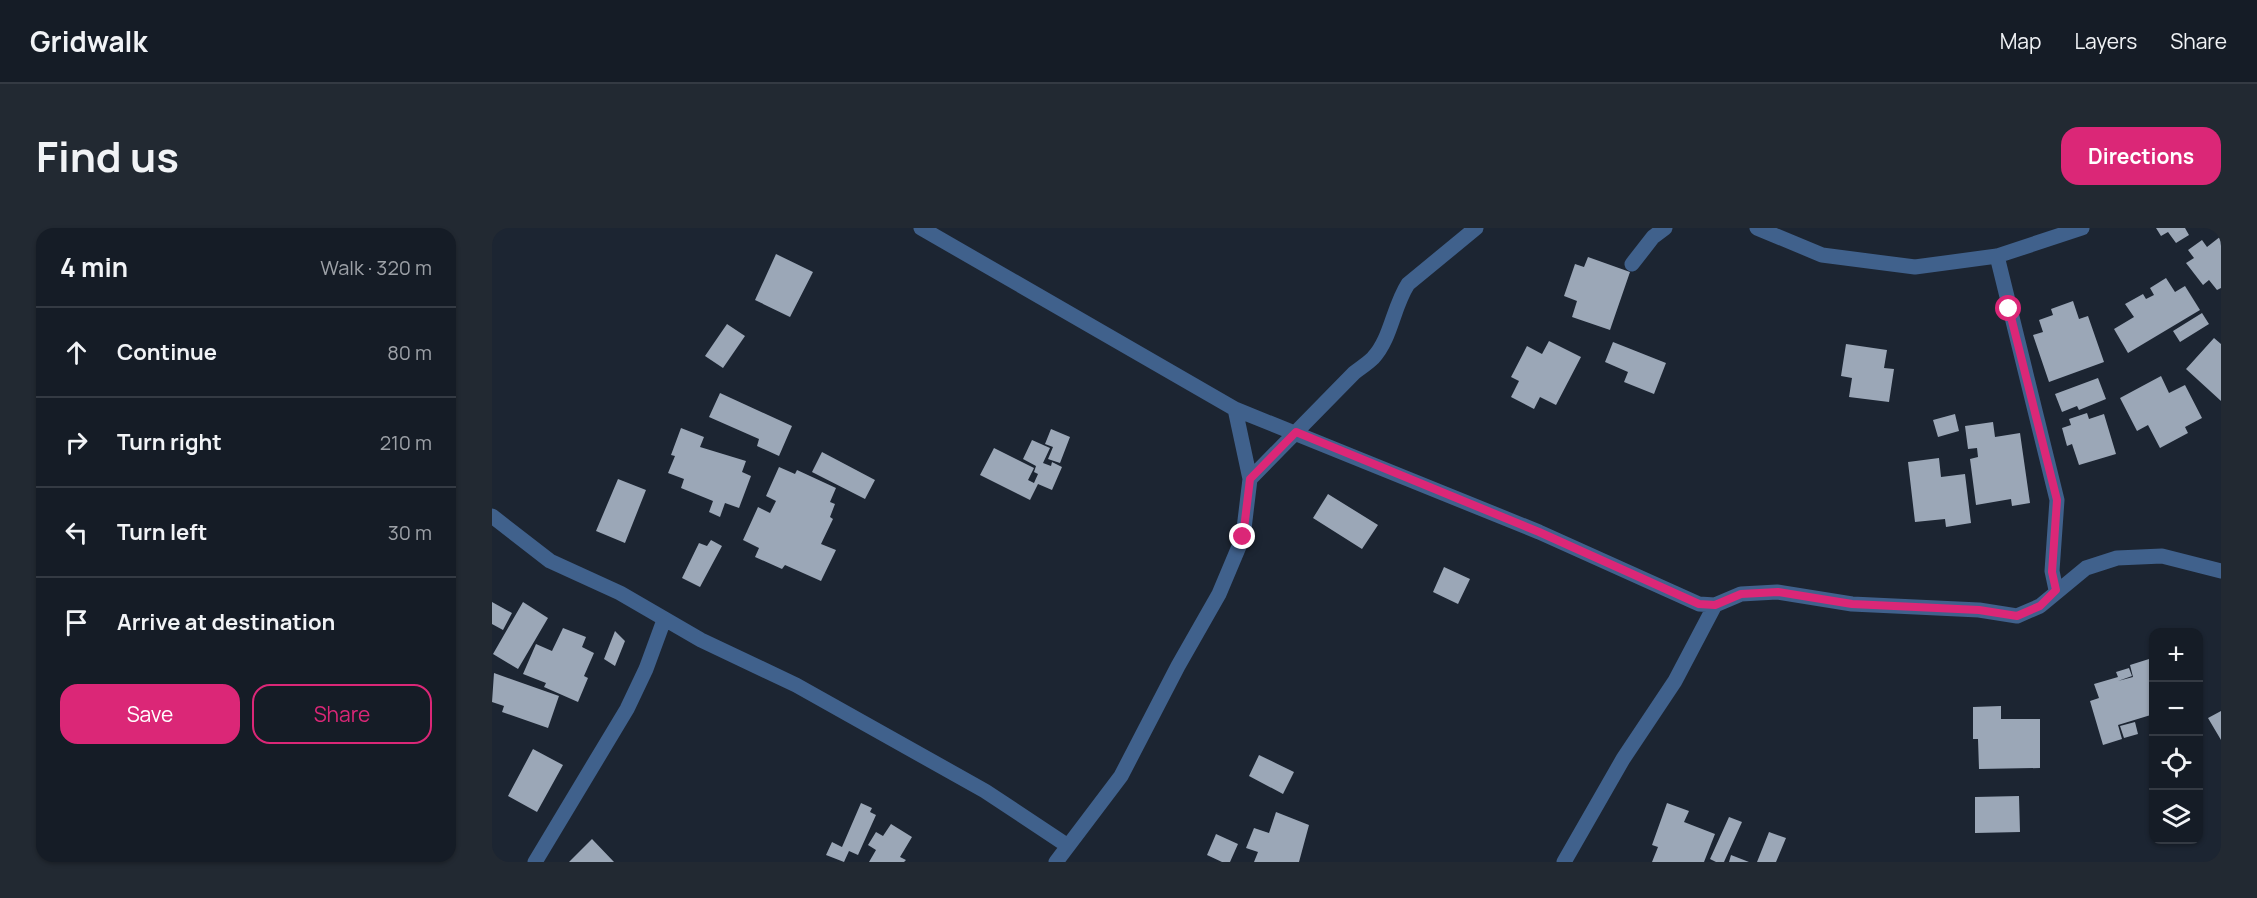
<!DOCTYPE html>
<html lang="en">
<head>
<meta charset="utf-8">
<style>
	:root { --surface:#151c26; --page:#222932; --text:#f1f3f6; --muted:#9da1a7; --line:#343a43; --accent:#db2777 }
	body { margin:0; font-family:Manrope,sans-serif; background:var(--page); color:var(--text) }
	.controls { position:absolute; right:18px; bottom:18px; display:grid; overflow:hidden; border-radius:12px; box-shadow:0 2px 4px #0004 }
	.controls button { width:54px; height:54px; display:grid; place-items:center; padding:0; border:0; border-bottom:2px solid var(--line); background:var(--surface); color:var(--text); font:30px sans-serif }
	.stop { position:absolute; width:18px; height:18px; margin:-14px; border:4px solid #db2777; border-radius:50%; background:#fff }
	.stop.end { background:#db2777; border-color:#fff; box-shadow:0 2px 6px #0008 }
	.list { margin:0; padding:0; list-style:none }
	h2 { display:flex; justify-content:space-between; align-items:center; height:78px; margin:0; padding:0 24px; font-size:26px }
	h2 small { font-size:20px; font-weight:400; color:var(--muted) }
	.list li { display:grid; grid-template-columns:39px 1fr auto; gap:18px; align-items:center; box-sizing:border-box; height:90px; padding:0 24px; border-top:2px solid var(--line) }
	.list b { display:block; font-size:22px; white-space:nowrap }
	.list em { font-size:20px; font-style:normal; color:var(--muted) }
	.actions { display:flex; gap:12px; padding:18px 24px }
	.actions a { flex:1; padding:14px 0; border:2px solid var(--accent); border-radius:18px; text-align:center; font-size:21px; color:var(--accent) }
	.actions .main { background:var(--accent); color:#fff }
	.icon { flex:none; width:33px; height:33px; fill:none; stroke:currentColor; stroke-width:2; stroke-linecap:round; stroke-linejoin:round }
	.map { position:relative; flex:none; width:1729px; height:634px; overflow:hidden; border-radius:18px }
	header { display:flex; align-items:center; gap:36px; box-sizing:border-box; height:84px; padding:0 30px; background:var(--surface); border-bottom:2px solid var(--line) }
	header strong { font-size:28px }
	nav { display:flex; gap:33px; margin-inline-start:auto; font-size:21px }
	.intro { display:flex; align-items:center; justify-content:space-between; box-sizing:border-box; height:144px; padding:0 36px }
	h1 { margin:0; font-size:42px }
	.button { padding:15px 27px; border-radius:18px; background:var(--accent); color:#fff; font-size:21px; font-weight:700 }
	main { display:flex; gap:36px; padding:0 36px }
	aside { flex:1; background:var(--surface); border-radius:18px; box-shadow:0 2px 4px #0004 }
	.map>svg:first-child { display:block }
	.building { fill:#9ba7b7 }
	.lines { fill:none; stroke-linecap:round; stroke-linejoin:round }
	.minor { stroke:#40618c; stroke-width:15 }
	.route { stroke:#db2777; stroke-width:8 }
</style>
</head>
<body>
<header>
<strong>Gridwalk</strong>
<nav><a>Map</a><a>Layers</a><a>Share</a></nav>
</header>
<div class="intro"><h1>Find us</h1><a class="button">Directions</a></div>
<main>
<aside>
<h2>4 min<small>Walk · 320 m</small></h2>
<ul class="list">
<li><svg class="icon" aria-label="ahead" viewBox="0 0 24 24"><path d="M12 20V5M6 11l6-6 6 6"/></svg><div><b>Continue</b></div><em>80 m</em></li>
<li><svg class="icon" aria-label="right" viewBox="0 0 24 24"><path d="M7 20v-9h11M14 6l5 5-5 5"/></svg><div><b>Turn right</b></div><em>210 m</em></li>
<li><svg class="icon" aria-label="left" viewBox="0 0 24 24"><path d="M17 20v-9H6M10 6l-5 5 5 5"/></svg><div><b>Turn left</b></div><em>30 m</em></li>
<li><svg class="icon" aria-label="arrive" viewBox="0 0 24 24"><path d="M6 21V4h12l-3 4 3 4H6"/></svg><div><b>Arrive at destination</b></div></li>
</ul>
<div class="actions"><a class="main">Save</a><a>Share</a></div>
</aside>
<div class="map">
<svg width="1729" height="634" viewBox="0 0 1729 634">
	<rect width="100%" height="100%" fill="#1c2532"/>
	<!-- building -->
	<path class="building" d="M1664 0H1693L1697 7 1684 15 1676 4 1669 8Z
		M1729 8V60L1725 62 1717 52 1711 57 1694 35 1702 30 1696 22 1710 12 1715 19Z
		M284 26 321 44 298 89 263 72Z
		M1096 29 1138 44 1118 102 1080 89 1085 73 1072 68 1083 36 1092 39Z
		M1674 50 1683 64 1693 58 1708 82 1636 125 1622 101 1642 89 1633 76 1651 66 1654 71 1662 67 1658 60Z
		M1581 73 1587 91 1596 88 1612 134 1557 154 1541 107 1551 104 1547 92 1561 87 1559 81Z
		M1710 85 1717 96 1688 114 1681 103Z
		M235 96 253 108 231 140 213 128Z
		M1722 110 1729 116V173L1694 141Z
		M1057 113 1089 129 1064 177 1048 169 1042 181 1019 169 1027 153 1019 149 1035 118 1050 126Z
		M1121 114 1174 135 1162 166 1132 154 1136 144 1113 134Z
		M1354 116 1395 122 1392 140 1402 141 1397 174 1357 169 1360 150 1349 148Z
		M1669 148 1677 165 1693 157 1710 190 1693 199 1696 205 1668 220 1656 197 1645 203 1628 170Z
		M1606 150 1614 171 1587 182 1585 178 1570 184 1563 166Z
		M228 165 300 198 287 228 265 218 267 211 217 189Z
		M1595 185 1597 191 1612 186 1624 226 1587 237 1580 216 1575 218 1570 200 1579 197 1577 191Z
		M1463 186 1467 203 1446 209 1441 192Z
		M1501 194 1503 209 1528 205 1538 275 1520 278 1519 271 1484 277 1478 231 1486 229 1485 220 1476 221 1473 198Z
		M189 200 212 209 208 219 254 233 250 244 259 248 247 280 233 275 228 289 217 284 221 273 189 260 192 251 176 245 183 228 179 227Z
		M559 201 578 209 568 235 556 231 561 219 553 216Z
		M540 212 558 220 551 235 559 238 560 234 570 239 560 262 546 256 538 272 488 247 502 220 542 240 536 252 542 255 546 246 542 244 544 238 531 231Z
		M330 224 383 252 373 271 320 244Z
		M1447 230 1449 249 1473 246 1479 295 1454 299 1453 291 1423 294 1416 234Z
		M287 239 303 246 305 242 344 260 338 274 343 276 338 289 341 291 329 316 344 322 329 353 293 337 290 341 263 329 267 320 251 312 266 279 278 285 284 273 274 268Z
		M126 251 154 262 133 315 104 303Z
		M836 266 886 297 870 321 821 290Z
		M219 312 230 318 208 359 190 350 207 315 215 318Z
		M952 339 978 351 966 376 941 364Z
		M0 374 20 385 11 402 0 396Z
		M31 374 56 390 26 441 1 426Z
		M71 400 94 409 90 419 102 425 92 448 96 450 86 474 52 459 54 455 31 446 44 416 60 423Z
		M123 403 133 413 123 438 112 431Z
		M1657 431 1662 445V486L1626 497 1630 511 1611 517 1598 473 1607 470 1602 456 1626 449 1624 444 1637 440 1640 448 1626 453 1641 449 1638 437Z
		M2 445 67 468 56 500 10 484 12 478 0 474Z
		M1509 478V491H1548V540L1487 541 1486 511H1481V479Z
		M1729 483V512L1716 490Z
		M1643 494 1646 506 1632 510 1628 498Z
		M41 521 71 537 45 584 16 568Z
		M767 527 802 544 791 566 757 548Z
		M1527 568 1528 604 1483 605V569Z
		M369 575 380 580 378 584 384 587 366 627 357 623 352 634 334 627 340 614 350 619Z
		M1175 575 1197 583 1192 594 1223 606 1212 634H1160L1166 619 1160 617Z
		M784 584 817 597 807 634H762L766 624 754 620 762 600 777 605Z
		M1237 589 1250 594 1232 634H1224L1218 631Z
		M399 596 420 609 408 629 414 632 412 634H377L384 622 376 617 384 604 391 608Z
		M1277 604 1294 610 1284 634H1265Z
		M724 606 746 616 738 634H730L715 627Z
		M100 611 122 634H77Z
		M1239 627 1257 634H1237Z"/>
	<g class="lines">
		<!-- minor -->
		<path class="minor" d="M429 0 743 181 1047 304 1207 376 1223 377 1249 366 1285 364 1360 376 1487 382 1525 388 1548 378 1594 340 1625 330 1670 328 1729 343
			M1265 0 1330 27 1423 39 1505 28 1590 0
			M1505 28 1565 272 1560 343 1564 362
			M1140 36 1161 9 1173 0
			M758 251 862 145C868 140 875 136 881 130 899 111 901 79 916 56L984 0
			M0 288 58 333 128 365 209 412 304 457 493 563 576 618
			M43 634 135 481 154 441 172 392
			M564 634 629 548 686 438 727 366 751 309 758 251 743 181
			M1072 634 1131 531 1183 453 1223 377"/>
	</g>
	<g class="lines">
		<!-- route -->
		<path class="route" d="M751 309 758 251 804 204 1047 304 1207 376 1223 377 1249 366 1286 364 1360 376 1487 382 1525 388 1548 378 1564 362 1560 344 1565 272 1517 81"/>
	</g>
</svg>
<div class="controls">
<button>+</button>
<button>−</button>
<button><svg class="icon" aria-label="locate" viewBox="0 0 24 24"><circle cx="12" cy="12" r="6"/><path d="M12 2v4M12 18v4M2 12h4M18 12h4"/></svg></button>
<button><svg class="icon" aria-label="layers" viewBox="0 0 24 24"><path d="M12 4l9 5-9 5-9-5zM3 14l9 5 9-5"/></svg></button>
</div>
<div class="stop" style="left:1517px;top:81px"></div>
<div class="stop end" style="left:751px;top:309px"></div>
</div>
</main>
</body>
</html>
